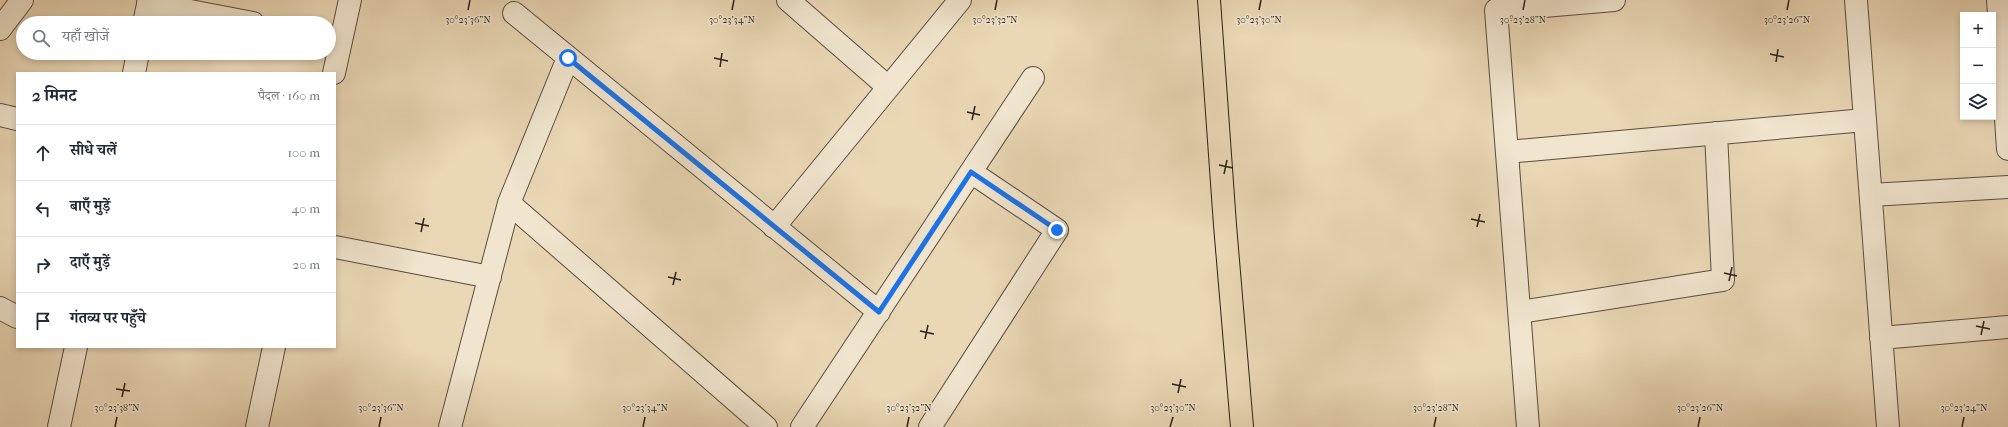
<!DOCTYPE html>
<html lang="hi">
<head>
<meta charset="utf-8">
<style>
	:root { --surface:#fff; --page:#f2f2f3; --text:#1f2937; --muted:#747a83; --line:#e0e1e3 }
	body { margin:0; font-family:"IM FELL French Canon","Noto Serif Devanagari",serif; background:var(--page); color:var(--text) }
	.controls { position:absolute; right:12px; top:12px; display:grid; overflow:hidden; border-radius:0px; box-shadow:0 2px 6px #0003 }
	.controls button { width:36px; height:36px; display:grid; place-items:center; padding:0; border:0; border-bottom:1px solid var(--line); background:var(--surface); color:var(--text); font:20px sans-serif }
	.stop { position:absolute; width:12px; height:12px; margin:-9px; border:3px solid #1a73e8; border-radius:50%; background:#fff }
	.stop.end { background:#1a73e8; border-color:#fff; box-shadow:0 1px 4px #0008 }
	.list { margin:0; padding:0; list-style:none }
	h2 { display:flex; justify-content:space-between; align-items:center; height:52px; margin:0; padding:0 16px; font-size:17px }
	h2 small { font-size:13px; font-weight:400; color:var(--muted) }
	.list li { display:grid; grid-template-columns:26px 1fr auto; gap:12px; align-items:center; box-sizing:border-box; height:56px; padding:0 16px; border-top:1px solid var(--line) }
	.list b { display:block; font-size:15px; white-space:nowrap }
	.list em { font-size:13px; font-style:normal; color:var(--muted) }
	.icon { flex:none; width:22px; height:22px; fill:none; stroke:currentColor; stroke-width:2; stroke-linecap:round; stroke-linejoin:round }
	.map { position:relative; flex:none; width:2008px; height:427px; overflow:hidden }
	.search { position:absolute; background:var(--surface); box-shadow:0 2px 6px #0003; left:16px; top:16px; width:320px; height:44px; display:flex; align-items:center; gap:10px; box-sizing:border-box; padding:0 14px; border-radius:22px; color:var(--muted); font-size:15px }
	.panel { position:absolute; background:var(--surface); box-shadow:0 2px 6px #0003; left:16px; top:72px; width:320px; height:276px; border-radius:0px }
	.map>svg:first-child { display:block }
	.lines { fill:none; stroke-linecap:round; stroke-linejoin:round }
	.minor-casing { stroke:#594e3e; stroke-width:24 }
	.highway-casing { stroke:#292017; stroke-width:24 }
	.minor { stroke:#f1e5cf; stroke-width:22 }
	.highway { stroke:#ead7b5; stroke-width:22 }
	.route { stroke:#1a73e8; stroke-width:5 }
	.ticks { fill:none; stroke:#292017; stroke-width:1.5 }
	.ticks-label { font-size:10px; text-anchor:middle; fill:#292017; stroke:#f1e5cf; stroke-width:3; stroke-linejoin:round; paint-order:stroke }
</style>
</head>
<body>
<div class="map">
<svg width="2008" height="427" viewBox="0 0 2008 427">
	<rect width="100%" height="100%" fill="#ead7b5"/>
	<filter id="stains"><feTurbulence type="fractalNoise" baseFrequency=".005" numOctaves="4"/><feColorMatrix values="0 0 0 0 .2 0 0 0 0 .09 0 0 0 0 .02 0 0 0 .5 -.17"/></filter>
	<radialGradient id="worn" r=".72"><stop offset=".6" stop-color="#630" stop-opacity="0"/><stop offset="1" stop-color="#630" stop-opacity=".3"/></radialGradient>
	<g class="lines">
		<!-- minor casing -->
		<g class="minor-casing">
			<path id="minor" d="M788 0 888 87
				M1856 0 1888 427
				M1998 0 2008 149
				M148 3 253 23
				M514 13 879 312
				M144 23 149 0
				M0 29 22 0
				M134 73 138 53
				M334 73 350 0
				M0 115 17 119
				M1507 152 1865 120
				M1871 195 2008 187
				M509 203 766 427
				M774 227 960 0
				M335 247 490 277
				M0 308 17 317
				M1520 312 1723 280 1716 133
				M1881 338 2008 327
				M59 427 76 347
				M257 427 274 347
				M450 427 509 203 568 58
				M802 427 1033 78
				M930 427 1057 230 971 172
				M1528 427 1496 10 1614 0"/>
		</g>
		<!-- highway casing -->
		<g class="highway-casing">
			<path id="highway" d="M1209 0 1225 225 1242 427"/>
		</g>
		<!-- minor -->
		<use href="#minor" class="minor"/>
		<!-- highway -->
		<use href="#highway" class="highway"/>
	</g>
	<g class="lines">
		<!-- route -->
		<path class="route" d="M568 58 879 312 971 172 1057 230"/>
	</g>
	<!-- ticks -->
	<path class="ticks" d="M468 10 470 0M732 10 734 0M995 10 997 0M1259 10 1261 0M1523 10 1525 0M1787 10 1789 0M1770 54 1784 57M714 58 728 61M1776 62 1778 49M720 67 722 53M967 112 980 115M972 120 975 106M1219 165 1233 168M1224 174 1227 160M1471 219 1485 222M415 223 429 226M1477 227 1480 214M421 232 424 218M1724 273 1737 276M668 277 681 280M1729 281 1732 267M673 285 676 272M1976 326 1990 329M920 331 934 334M1981 335 1984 321M925 339 928 325M1172 384 1186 387M116 389 130 391M1178 393 1181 379M122 397 125 383M115 427 117 417M379 427 381 417M643 427 645 417M907 427 909 417M1170 427 1173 417M1434 427 1436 417M1698 427 1700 417M1962 427 1964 417"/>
	<g class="ticks-label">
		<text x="468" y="23">30°23'36"N</text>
		<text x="732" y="23">30°23'34"N</text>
		<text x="995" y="23">30°23'32"N</text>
		<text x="1259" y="23">30°23'30"N</text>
		<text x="1523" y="23">30°23'28"N</text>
		<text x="1787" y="23">30°23'26"N</text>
		<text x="117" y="411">30°23'38"N</text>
		<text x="381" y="411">30°23'36"N</text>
		<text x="645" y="411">30°23'34"N</text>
		<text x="909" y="411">30°23'32"N</text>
		<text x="1173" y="411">30°23'30"N</text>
		<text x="1436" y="411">30°23'28"N</text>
		<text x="1700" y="411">30°23'26"N</text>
		<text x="1964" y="411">30°23'24"N</text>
	</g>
	<rect width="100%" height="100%" filter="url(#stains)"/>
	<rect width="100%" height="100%" fill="url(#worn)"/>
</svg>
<div class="controls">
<button>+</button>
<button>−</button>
<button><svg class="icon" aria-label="layers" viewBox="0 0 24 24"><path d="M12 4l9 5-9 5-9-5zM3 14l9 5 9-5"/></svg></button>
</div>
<div class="stop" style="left:568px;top:58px"></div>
<div class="stop end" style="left:1057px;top:230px"></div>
<div class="search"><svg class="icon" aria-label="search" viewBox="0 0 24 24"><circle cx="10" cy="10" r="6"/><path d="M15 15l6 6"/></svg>यहाँ खोजें</div>
<section class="panel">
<h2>2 मिनट<small>पैदल · 160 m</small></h2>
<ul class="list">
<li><svg class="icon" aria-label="ahead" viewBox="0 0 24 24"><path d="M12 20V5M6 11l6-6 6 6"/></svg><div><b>सीधे चलें</b></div><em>100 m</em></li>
<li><svg class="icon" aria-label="left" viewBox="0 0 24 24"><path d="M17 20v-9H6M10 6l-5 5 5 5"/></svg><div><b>बाएँ मुड़ें</b></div><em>40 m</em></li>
<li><svg class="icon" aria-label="right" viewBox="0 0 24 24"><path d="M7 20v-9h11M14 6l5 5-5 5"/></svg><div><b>दाएँ मुड़ें</b></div><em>20 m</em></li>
<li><svg class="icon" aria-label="arrive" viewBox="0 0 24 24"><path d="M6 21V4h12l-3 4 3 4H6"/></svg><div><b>गंतव्य पर पहुँचे</b></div></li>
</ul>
</section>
</div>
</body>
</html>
